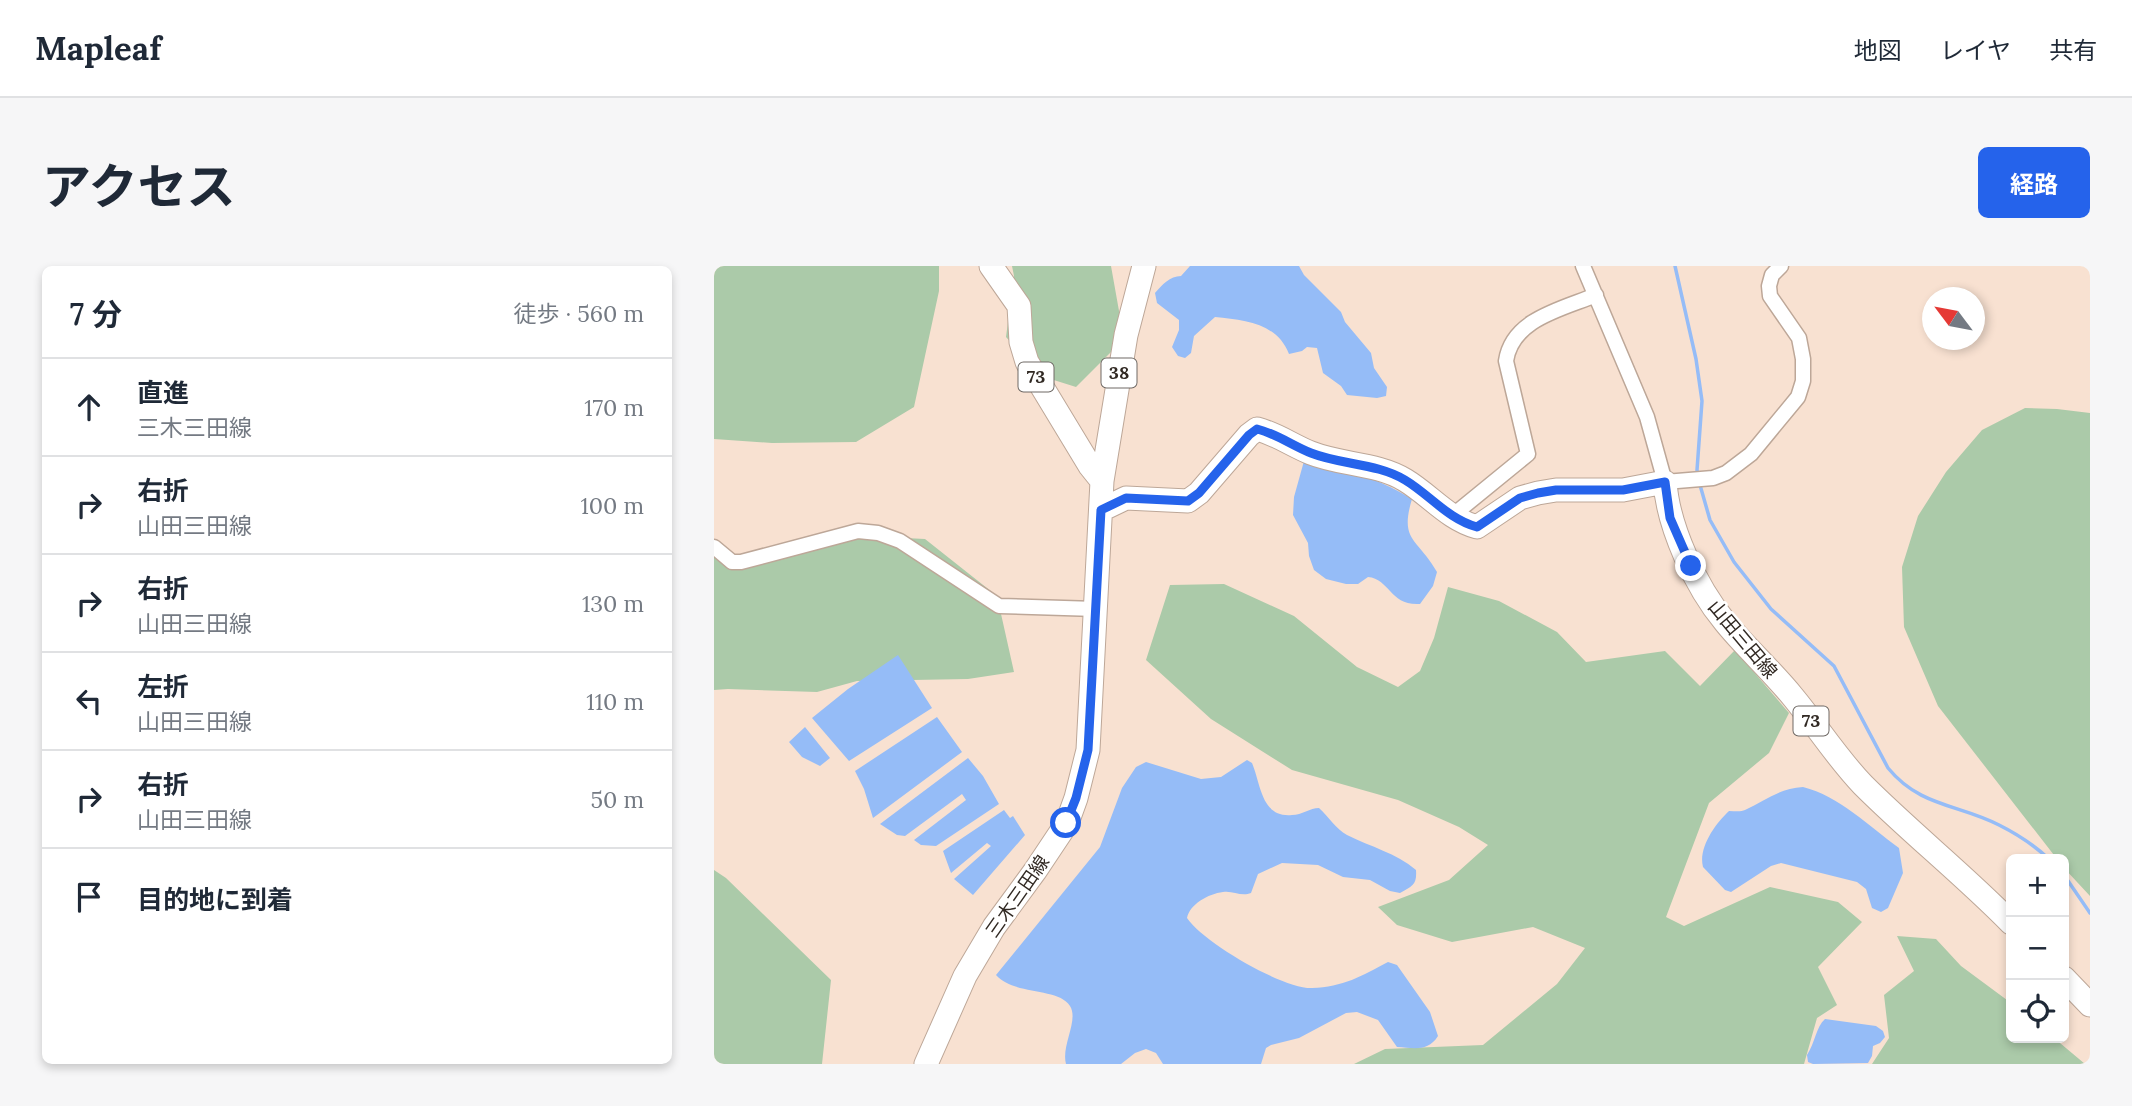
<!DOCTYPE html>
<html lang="ja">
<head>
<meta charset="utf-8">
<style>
	:root { --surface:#fff; --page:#f6f6f7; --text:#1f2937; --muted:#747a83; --line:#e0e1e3; --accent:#2563eb }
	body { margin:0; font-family:Lora,"Noto Sans JP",serif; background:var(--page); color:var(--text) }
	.controls { position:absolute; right:21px; bottom:21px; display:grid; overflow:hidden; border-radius:10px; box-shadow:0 4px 10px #0003 }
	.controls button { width:63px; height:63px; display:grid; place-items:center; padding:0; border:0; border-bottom:2px solid var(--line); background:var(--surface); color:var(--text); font:35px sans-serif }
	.compass { position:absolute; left:1208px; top:21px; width:63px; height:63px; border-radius:50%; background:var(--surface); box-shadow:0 4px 10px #0003; rotate:302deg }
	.stop { position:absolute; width:21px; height:21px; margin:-16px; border:5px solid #2563eb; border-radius:50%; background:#fff }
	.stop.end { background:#2563eb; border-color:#fff; box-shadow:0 2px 7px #0008 }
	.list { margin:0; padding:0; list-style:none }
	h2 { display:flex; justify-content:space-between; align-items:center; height:91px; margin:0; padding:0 28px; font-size:30px }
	h2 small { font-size:23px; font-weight:400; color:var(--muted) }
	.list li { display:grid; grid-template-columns:46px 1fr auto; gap:21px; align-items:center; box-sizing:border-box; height:98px; padding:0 28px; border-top:2px solid var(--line) }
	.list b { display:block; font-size:26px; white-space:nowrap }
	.list p { margin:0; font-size:23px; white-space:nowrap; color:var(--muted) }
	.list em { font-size:23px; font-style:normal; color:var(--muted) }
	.icon { flex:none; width:38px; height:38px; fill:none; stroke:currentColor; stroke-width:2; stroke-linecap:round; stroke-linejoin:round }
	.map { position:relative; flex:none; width:1376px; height:798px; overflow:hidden; border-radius:10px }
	header { display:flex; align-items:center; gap:42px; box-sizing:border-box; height:98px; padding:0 35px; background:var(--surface); border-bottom:2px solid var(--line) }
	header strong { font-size:33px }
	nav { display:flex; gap:38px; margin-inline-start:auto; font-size:24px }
	.intro { display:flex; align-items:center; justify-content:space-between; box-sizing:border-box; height:168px; padding:0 42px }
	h1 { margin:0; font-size:49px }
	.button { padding:18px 32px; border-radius:10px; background:var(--accent); color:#fff; font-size:24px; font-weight:700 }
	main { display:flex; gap:42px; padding:0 42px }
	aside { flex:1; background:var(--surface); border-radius:10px; box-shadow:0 4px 10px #0003 }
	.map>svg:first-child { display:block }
	.green { fill:#abcaa9 }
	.water { fill:#95bcf7 }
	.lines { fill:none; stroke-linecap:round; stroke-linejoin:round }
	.stream { stroke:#95bcf7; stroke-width:3.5 }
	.street-casing { stroke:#bda798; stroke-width:17 }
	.primary-casing { stroke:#bda798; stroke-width:25 }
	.street { stroke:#fff; stroke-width:14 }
	.primary { stroke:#fff; stroke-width:23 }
	.route { stroke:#2563eb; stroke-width:9 }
	.labels { text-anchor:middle; stroke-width:5; stroke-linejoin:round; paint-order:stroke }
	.shield { fill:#fff; stroke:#6f6965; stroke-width:2 }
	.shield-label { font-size:18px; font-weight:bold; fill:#312923 }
	.street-label { font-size:19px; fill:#312923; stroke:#fff }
</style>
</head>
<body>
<header>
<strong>Mapleaf</strong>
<nav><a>地図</a><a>レイヤ</a><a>共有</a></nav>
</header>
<div class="intro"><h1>アクセス</h1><a class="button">経路</a></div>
<main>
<aside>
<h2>7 分<small>徒歩 · 560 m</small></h2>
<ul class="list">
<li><svg class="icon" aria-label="ahead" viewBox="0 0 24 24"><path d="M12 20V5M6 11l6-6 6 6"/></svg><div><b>直進</b><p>三木三田線</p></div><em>170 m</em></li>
<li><svg class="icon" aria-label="right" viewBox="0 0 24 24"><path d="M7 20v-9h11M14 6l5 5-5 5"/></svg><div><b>右折</b><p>山田三田線</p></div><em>100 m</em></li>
<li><svg class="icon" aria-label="right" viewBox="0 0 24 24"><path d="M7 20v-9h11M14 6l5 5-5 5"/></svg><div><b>右折</b><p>山田三田線</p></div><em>130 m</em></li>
<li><svg class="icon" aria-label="left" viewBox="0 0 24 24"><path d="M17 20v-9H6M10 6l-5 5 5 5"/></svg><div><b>左折</b><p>山田三田線</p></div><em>110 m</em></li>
<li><svg class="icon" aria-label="right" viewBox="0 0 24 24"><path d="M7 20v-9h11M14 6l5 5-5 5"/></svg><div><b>右折</b><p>山田三田線</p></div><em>50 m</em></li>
<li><svg class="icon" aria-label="arrive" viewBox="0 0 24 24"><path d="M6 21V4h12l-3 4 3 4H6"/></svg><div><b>目的地に到着</b></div></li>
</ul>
</aside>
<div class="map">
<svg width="1376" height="798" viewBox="0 0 1376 798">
	<rect width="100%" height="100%" fill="#f8e1d1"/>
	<!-- green -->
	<path class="green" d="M0 0H225V25L200 141 142 176 58 177 0 173Z
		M298 0H397L410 73 362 121 327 110 292 71 300 10Z
		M1311 142 1343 143 1376 147V630L1350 602V593H1343L1224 440 1190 361 1188 301 1204 250 1232 206 1268 164Z
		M130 269 211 273 283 330 300 406 254 413 143 415 103 426 14 423 0 424V286L32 292Z
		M510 318 580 350 643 401 684 421 706 405 720 372 734 321 785 335 843 366 872 396 951 385 986 420 1021 384 1075 447 1055 487 995 537 952 651 970 660 1056 621 1124 636 1148 656 1104 701 1123 739 1103 752 1090 798H640L671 783 769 779 843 718 871 682 819 661 738 676 683 659 664 641 735 614 774 579 745 561 684 534 578 504 497 453 432 394 456 319Z
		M0 604 12 612 117 714 108 798H0Z
		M1183 670 1222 673 1247 700 1297 737V772H1340L1371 798H1158L1175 772 1170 729 1200 705Z"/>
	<!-- water -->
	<path class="water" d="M476 0H585L590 9 627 46 631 56 657 87 660 102 673 121 672 130 663 132 633 129 627 120 609 107 603 82 593 81 588 85 575 88C563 57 531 54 501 51L480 70 477 87 471 92 464 90 458 81 465 64V54L443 37 441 27C448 19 456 10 467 10Z
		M590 195C631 204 661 210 698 233 685 276 704 272 723 306L719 320 706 338C676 340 676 313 654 311L644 318H632L612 313 600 304 595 290 594 277 579 249 580 231Z
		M184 389 218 442 135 495 98 452 134 423Z
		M223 451 248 486 159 552 150 523 141 505Z
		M91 461 116 492 106 500 88 491 75 476Z
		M254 492 269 510 285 538 222 580 207 579 200 574 252 534 248 528 191 570 183 569 166 558Z
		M533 494 538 497C547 518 547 552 578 549 588 549 596 542 605 542 615 551 622 563 633 569 657 581 682 587 702 604 703 618 699 620 686 627L676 625 656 614 629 611 604 599 568 597 544 608 537 627C527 631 518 624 509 626 494 628 476 638 473 652 490 677 569 723 598 722 629 721 648 710 674 696L683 699 716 746 724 770C714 786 700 782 683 781L664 754 643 746 632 747 585 772 557 779 552 782 547 798H449L442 787 432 783 421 787 407 798H352C347 780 365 754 356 740 344 721 301 730 282 709L386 581 408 522 422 501 432 496 487 513 507 511Z
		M1089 521C1125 530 1155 560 1185 582L1189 607 1174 642 1167 646 1158 642 1152 623 1143 616 1067 597 1057 600 1017 626 1011 624 989 601C984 582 1001 558 1015 545 1021 545 1027 546 1031 544 1051 535 1066 522 1089 521Z
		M290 544 296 552 299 550 311 569 259 629 240 613 277 580 273 577 237 607 229 585Z
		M1111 753 1162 760 1169 765 1171 771 1166 777 1159 780 1158 790 1154 797 1099 798 1094 796 1093 789C1101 777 1102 761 1111 753Z"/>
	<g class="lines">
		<!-- stream -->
		<path class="stream" d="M961 0 982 93 988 135 983 204 984 211
			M986 219 996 254 1020 296 1057 343 1120 400 1174 502C1206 541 1244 538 1285 559 1303 568 1321 580 1335 593
			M1350 609 1376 647"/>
		<!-- street casing -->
		<g class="street-casing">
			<path id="street" d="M869 0 933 151 951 216 999 212 1012 207 1037 188 1084 131 1089 115V93L1085 72 1056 30 1055 20 1058 9 1067 0
				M738 250 814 188 792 95C798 53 848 43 882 29
				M0 281 18 296H27L144 265 164 267 186 275 285 340 382 343"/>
		</g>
		<!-- primary casing -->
		<g class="primary-casing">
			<path id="primary" d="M277 0 305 40 307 76 313 96 376 200 388 215
				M387 244 412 232 474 235 485 227 535 169 543 163C563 168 579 180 597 187 627 199 663 197 691 214 716 229 734 253 763 261L806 232 824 227 842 224H909L951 216C954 261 982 321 1011 356 1032 382 1058 405 1079 431 1103 460 1123 492 1149 519 1197 567 1250 609 1297 657
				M1350 712 1376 739
				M212 798 251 710 280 661 321 605 353 557 362 532 374 484 388 215 412 69 430 0"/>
		</g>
		<!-- street -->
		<use href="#street" class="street"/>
		<!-- primary -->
		<use href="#primary" class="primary"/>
	</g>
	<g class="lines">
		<!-- route -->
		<path class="route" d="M352 557 362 532 374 484 387 244 412 232 474 235 485 227 535 169 543 163C563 168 579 180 597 187 627 199 663 197 691 214 716 229 734 253 763 261L806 232 824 227 842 224H909L951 216 956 252 977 300"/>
	</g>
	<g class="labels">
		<!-- shield labels -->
		<g class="shield">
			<rect x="387.5" y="92.5" width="35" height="29" rx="5"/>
			<rect x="304.5" y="96.5" width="35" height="29" rx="5"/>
			<rect x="1079.5" y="440.5" width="35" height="29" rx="5"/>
		</g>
		<g class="shield-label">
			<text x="405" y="113">38</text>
			<text x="322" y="117">73</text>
			<text x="1097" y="461">73</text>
		</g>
		<!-- street labels -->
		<g class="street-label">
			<text transform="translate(1029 373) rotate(50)" y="7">山田三田線</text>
			<text transform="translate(303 630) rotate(-55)" y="7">三木三田線</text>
		</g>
	</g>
</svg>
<div class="controls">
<button>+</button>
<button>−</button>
<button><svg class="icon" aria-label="locate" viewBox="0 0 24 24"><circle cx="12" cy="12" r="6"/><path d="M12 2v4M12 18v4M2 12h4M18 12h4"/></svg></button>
</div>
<svg class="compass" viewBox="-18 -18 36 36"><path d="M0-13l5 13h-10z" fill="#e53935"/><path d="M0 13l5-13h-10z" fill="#747a83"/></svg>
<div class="stop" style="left:352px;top:557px"></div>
<div class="stop end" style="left:977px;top:300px"></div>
</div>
</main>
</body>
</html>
